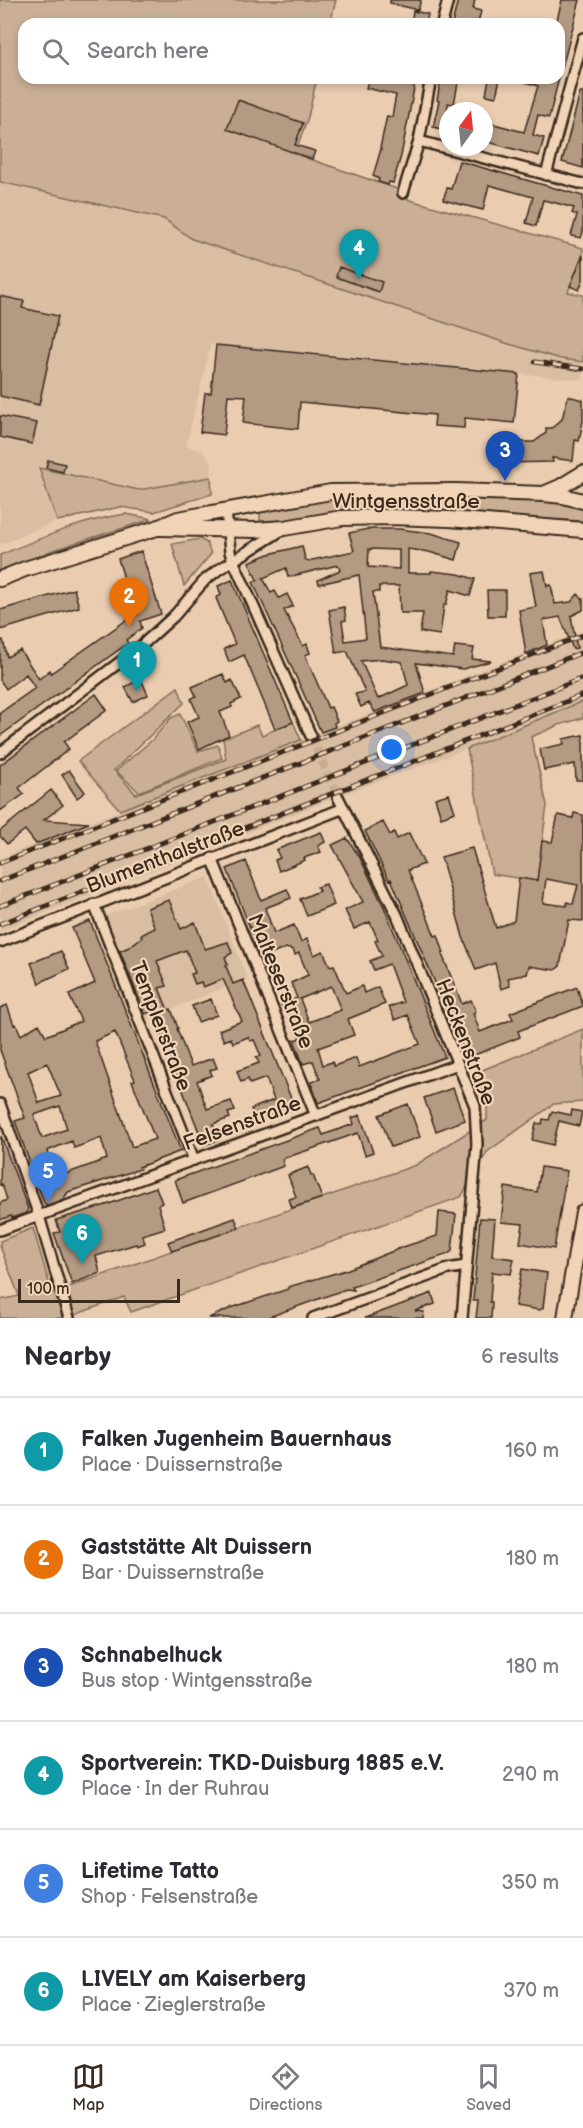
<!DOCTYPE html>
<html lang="en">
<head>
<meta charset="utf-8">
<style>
	:root { --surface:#fff; --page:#f2f2f3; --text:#2b2b33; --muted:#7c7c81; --line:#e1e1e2; --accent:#3b2a1e }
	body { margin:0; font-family:"Balsamiq Sans",sans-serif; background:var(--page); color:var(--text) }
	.compass { position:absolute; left:439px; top:102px; width:54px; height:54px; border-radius:50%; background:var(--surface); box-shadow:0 3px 9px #0003; rotate:15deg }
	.scale { position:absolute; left:18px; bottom:15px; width:162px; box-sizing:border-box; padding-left:6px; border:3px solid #3b2a1e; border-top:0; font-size:16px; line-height:21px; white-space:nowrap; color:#3b2a1e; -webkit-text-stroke:4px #f1d4b7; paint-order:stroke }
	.you { position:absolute; left:392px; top:750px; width:21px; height:21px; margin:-15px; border:4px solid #fff; border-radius:50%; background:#1a73e8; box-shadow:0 0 0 9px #1a73e833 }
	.badge { display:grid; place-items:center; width:39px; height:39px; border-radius:50%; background:var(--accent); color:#fff; font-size:20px; font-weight:700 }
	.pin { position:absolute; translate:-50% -50px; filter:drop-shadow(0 2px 3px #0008) }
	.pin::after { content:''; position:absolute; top:32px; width:21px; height:18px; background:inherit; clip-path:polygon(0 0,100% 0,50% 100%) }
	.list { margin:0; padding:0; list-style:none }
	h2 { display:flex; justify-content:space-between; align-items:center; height:78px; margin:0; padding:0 24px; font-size:26px }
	h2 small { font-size:20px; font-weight:400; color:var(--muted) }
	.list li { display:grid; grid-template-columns:39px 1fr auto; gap:18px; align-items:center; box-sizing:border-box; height:108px; padding:0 24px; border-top:2px solid var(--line) }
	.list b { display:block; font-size:22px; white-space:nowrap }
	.list p { margin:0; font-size:20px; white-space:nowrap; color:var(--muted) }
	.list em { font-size:20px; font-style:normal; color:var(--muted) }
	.icon { flex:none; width:33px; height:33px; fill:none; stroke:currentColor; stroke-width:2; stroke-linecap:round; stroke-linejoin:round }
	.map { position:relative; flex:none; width:583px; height:1318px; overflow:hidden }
	.search { position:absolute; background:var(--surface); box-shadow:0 3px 9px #0003; left:18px; right:18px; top:18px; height:66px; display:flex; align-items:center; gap:15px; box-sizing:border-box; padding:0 21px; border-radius:18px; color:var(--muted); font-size:22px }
	.sheet { height:726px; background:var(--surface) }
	nav { display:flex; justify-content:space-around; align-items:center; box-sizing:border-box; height:84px; border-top:2px solid var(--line); background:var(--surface); font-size:16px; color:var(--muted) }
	nav a { display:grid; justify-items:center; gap:3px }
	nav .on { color:var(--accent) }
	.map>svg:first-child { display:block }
	.built { fill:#dabea3 }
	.green { fill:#caaf96; stroke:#826c5a; stroke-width:1.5 }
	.building { fill:#b49a83; stroke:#3b2a1e; stroke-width:1.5; fill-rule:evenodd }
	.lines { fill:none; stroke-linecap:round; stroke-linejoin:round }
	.minor-tunnel { stroke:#c7ac94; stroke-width:9; stroke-dasharray:9 4.5; stroke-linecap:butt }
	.minor-casing { stroke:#3b2a1e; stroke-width:14 }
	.secondary-casing { stroke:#3b2a1e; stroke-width:18 }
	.minor { stroke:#f1d4b7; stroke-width:9 }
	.secondary { stroke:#f1d4b7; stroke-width:14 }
	.rail-casing { stroke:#3b2a1e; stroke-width:5 }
	.rail { stroke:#f1d4b7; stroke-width:3; stroke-dasharray:9; stroke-linecap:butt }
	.labels { text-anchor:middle; stroke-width:4.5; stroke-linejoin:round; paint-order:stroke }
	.street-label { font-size:21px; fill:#3b2a1e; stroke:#f1d4b7 }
</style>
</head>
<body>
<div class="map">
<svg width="583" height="1318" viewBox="0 0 583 1318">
	<rect width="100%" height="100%" fill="#eacdb1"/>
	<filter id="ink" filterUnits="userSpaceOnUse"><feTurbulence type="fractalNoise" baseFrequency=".0167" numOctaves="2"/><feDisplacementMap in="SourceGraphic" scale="12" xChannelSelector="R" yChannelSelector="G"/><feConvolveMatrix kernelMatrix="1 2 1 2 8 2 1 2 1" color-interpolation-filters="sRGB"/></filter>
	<g filter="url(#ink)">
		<!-- built -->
		<path class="built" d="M0 182 164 219 192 239 509 344 561 359 583 362V380L211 344 186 446 203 451 212 464 211 477 139 490 40 469 57 521 0 545Z
			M583 631V701L467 749 347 793 0 931V858L120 810Z
			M208 877 248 980H243L142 1021 102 917Z"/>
		<!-- green -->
		<path class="green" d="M0 0H336L330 24H24V78H317L308 117 295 154 400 190 406 198 410 200 583 248V253L568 292 583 295V362L561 359 509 344 192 239 164 219 0 182Z
			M39 468 139 490 211 477 212 494 154 512 120 507 57 521Z
			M444 497 569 503 583 509V521L401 511 333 512 260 527V510L333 498Z
			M126 514 152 519 53 550 0 572V555C41 538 82 520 126 514Z
			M200 539 207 543 211 554 184 586 172 544Z
			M178 687 184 703 114 770 136 794 226 759 223 739 257 725 262 735 293 722 301 740 120 810 78 761Z
			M583 701V718L559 725 531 737 547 805 537 881 492 874 467 749Z
			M180 714 198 751 218 745 222 758 139 792 116 771 152 740 171 718Z
			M583 1029V1102L554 1104 487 1152 461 1197 131 1312 124 1297 66 1318H0V1300L19 1296 0 1246V1241L33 1228 52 1293 416 1165 487 1120V1101L475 1073Z"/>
		<!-- building -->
		<path class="building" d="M390 0H421L418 10 390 3Z
			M458 0H475L473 9 481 11 478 23 452 24Z
			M562 0H580L562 68H559V24H556Z
			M413 11 428 14 426 24H411Z
			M369 78H416L401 156 393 183 389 182 388 185 378 182 379 179 373 176 381 149 380 148 387 116 392 117 396 95 366 88Z
			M441 78H459L454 104 448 103 446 130 433 127 439 101 437 100Z
			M489 78H500L496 97 486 95Z
			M519 78H559L549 118 538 115 533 135 544 138 539 156 484 141V125L489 127 490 123 524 132 538 86 519 80Z
			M580 93H583V168L562 162Z
			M238 100 303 123 295 145 315 151 312 159 227 129Z
			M459 161 583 196V232L581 238 571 236 577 215 572 213 574 208 556 203 543 200 536 226 526 223 533 197 489 185 483 210 443 200 447 188 451 189Z
			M583 255V280L579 290 570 286Z
			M339 267 382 282 379 292 336 277Z
			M0 296 24 301 22 308 58 316 39 405 0 396Z
			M216 345 519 374 514 423 465 418 464 428 434 426 435 415 300 402 298 429 243 423 246 396 228 395 224 435 200 432 205 393H211Z
			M568 396 583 400V421L579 441 575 440 573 461 552 458 553 462 503 463V442H534L546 433V428H552L562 419Z
			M0 416 37 423 32 444 0 437Z
			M48 460 65 464 63 472 46 468Z
			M368 529H399L431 533 461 542 456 560 429 552 408 549V573H431V571L458 574 475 579 470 596 450 590 446 605H444L440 635 420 632 423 613H400L399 586H379V592H373L380 647 453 657 455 646 474 648 472 659 491 661 463 669 416 663 425 693 375 712 369 703 361 707 355 694 365 692 347 651 336 653 329 610 344 607 346 620 342 621 345 641 366 638 359 575 319 584 318 580 340 570 338 565 288 577 286 568 263 578 271 593 275 591 279 598 287 594 293 606 284 610 303 646 307 644 310 653 305 655 328 708 331 707 337 721 334 723 335 727 321 732 253 582 259 580H257L249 562 269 554 302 546 305 559 308 561 354 551 349 533ZM369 549 399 550V569L368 567ZM382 659 402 662 408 685 378 699 361 661Z
			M141 551 161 614 140 621 142 628 126 640 128 643 0 736V713L35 688 26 674 6 689 0 680V641L3 640 7 657 20 650 39 679 50 670 51 673 135 614 118 559Z
			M544 571 547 586 551 585 555 604 571 602 578 594 583 599V610L571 616 577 648 573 649 560 617 543 620 547 645 526 654 519 610 536 607 530 573Z
			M232 580 293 722 275 729 244 655 229 662 224 649 235 644 216 598 221 595 218 586Z
			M74 589 79 607 0 630V610Z
			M487 590H505V616H488Z
			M223 674 227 683 232 680 241 699 231 704 232 707 220 712 229 735 199 749 187 722 199 717 191 699 196 696 192 687Z
			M141 679 148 695 133 702 125 687Z
			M96 694 107 710 64 742 69 749 19 788 24 794 0 811V765Z
			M583 735V780H576L575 764 544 770 540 749 564 744 563 739Z
			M69 770 85 792 77 798 62 775Z
			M51 790 63 805 44 820 89 823 36 844 25 830 7 844 0 836V831Z
			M449 794 455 812 441 817 435 798Z
			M574 813 583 815V921L569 920 560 966 555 970 529 966 527 974 508 978 510 986 501 989 495 963 476 970 463 937 441 857 472 848 496 928 514 921 519 878 537 881 542 841 552 842 558 815 573 818ZM546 879 578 885 573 904 567 902V906L543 903Z
			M383 822 390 835 394 832 397 839 409 833 424 864 408 870 435 936 438 935 444 953 442 954 462 1004 471 1000 476 1011 473 1013 480 1032 513 1019 510 1013 577 987 583 1006 518 1031 520 1037 467 1058 391 879 389 880 365 831Z
			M321 832 325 842 318 846 321 852 304 858 305 860 279 871 275 860 280 858 276 850Z
			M347 838 359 856 384 907 445 1057 318 1103 311 1082 320 1079 313 1061 303 1064 294 1040 300 1038 289 1011 284 1012 281 1004 297 998 291 983 308 975 299 953 295 955 293 950 286 948 272 954 266 942 257 946 227 869 246 861 261 900 287 889 291 898 265 908 274 933 294 925 301 942 307 939 314 955 323 951 330 966 334 965 346 993 362 986 364 993 378 987 385 1004 348 1019 354 1035 318 1048 323 1065 332 1062 334 1066 356 1058 359 1067 420 1044 408 1015 395 1020 389 1007 403 1002 389 964 374 970 370 961 382 956 375 941 378 940 370 922 354 929 345 910 363 902 332 845ZM331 986 341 1010 309 1022 300 999Z
			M326 884 334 905 307 916 300 899 319 891 317 887Z
			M169 900 181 929 195 922 205 949 228 942 232 953 225 957 228 965 226 966 233 984 243 980 295 1108 256 1122 251 1109 274 1100 266 1078 250 1084 248 1079 241 1082 237 1071 259 1063 256 1057 261 1056 254 1040 250 1041 248 1037 233 1043 231 1038 224 1041 219 1030 242 1021 223 979 203 987 201 982 195 984 191 974 195 973 186 950 157 961 167 986 159 988 168 1010 171 1009 178 1028 177 1029 191 1066 213 1058 217 1068 210 1070 212 1075 197 1081 207 1109 231 1101 235 1111 228 1113 230 1118 213 1124 219 1140 204 1145 152 1011 145 1014 120 951 129 947 142 937 141 935 155 928 147 908Z
			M90 921 181 1151 139 1167 140 1169 68 1192 63 1200 47 1205 44 1203 15 1121 25 1118 0 1050V1008L7 1005 14 1025 16 1024 21 1035 39 1024 46 1036 81 1021 69 995 95 983 72 928ZM115 1032 135 1080 132 1081 155 1139 132 1147 95 1041ZM47 1063 61 1096 39 1103 28 1072ZM60 1106 67 1129 42 1138 34 1115ZM101 1138 107 1159 54 1178 47 1151 72 1141 74 1148Z
			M61 951 69 969 39 983 31 963Z
			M211 999 217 1015 198 1022 192 1006Z
			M453 1088 465 1120 436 1131 424 1098Z
			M408 1104 420 1137 391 1147 379 1115Z
			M572 1110 582 1112 579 1126 559 1121 553 1145 532 1140 536 1123 542 1124 543 1119 549 1120 552 1111 571 1115Z
			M360 1115 373 1152 365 1155 358 1133 282 1159 284 1166 183 1203 175 1180 320 1128 323 1135 354 1124 352 1118Z
			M1 1136 28 1209 26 1213 12 1218 11 1216 0 1220V1203L7 1200 2 1184 0 1185Z
			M308 1167 311 1175H313L322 1198 292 1208 289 1199 296 1197 288 1175Z
			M541 1167 567 1171 554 1249 520 1243 523 1224 501 1222 505 1187 537 1192Z
			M156 1187 162 1203 158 1205 165 1228 142 1235 145 1243 137 1246 136 1244 96 1256 100 1273 72 1284 54 1233 60 1232 56 1220 106 1205Z
			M439 1212 456 1214 452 1251 448 1254 352 1287 354 1290 346 1289 266 1318H209L231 1308 288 1289V1287L346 1270 403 1247 437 1236Z
			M235 1218 239 1228 172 1251 168 1242Z
			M480 1218 495 1219 492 1256 514 1259 511 1274 492 1272 490 1302H492L491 1318H476L478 1301H473Z
			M522 1269 547 1273 543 1308 540 1310 515 1306Z
			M432 1293 435 1304 415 1311 424 1312 423 1318H365Z"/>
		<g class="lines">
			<!-- minor-tunnel -->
			<path class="minor-tunnel" d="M311 736 338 797"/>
			<!-- minor casing -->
			<g class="minor-casing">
				<path id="minor" d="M442 24 448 0
					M419 141 583 184
					M546 175 583 38
					M403 193 419 141 431 78
					M226 510 230 552 233 560 311 736
					M0 753 141 646 174 616 205 580 218 570 282 530
					M338 797 397 915 475 1106 477 1144 462 1318
					M212 858 316 1116
					M94 904 194 1160
					M0 942 344 808
					M0 1104 39 1216 69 1318
					M0 1230 458 1064
					M313 1318 448 1269 466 1266"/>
			</g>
			<!-- secondary casing -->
			<g class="secondary-casing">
				<path id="secondary" d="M546 493 560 487 583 473
					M160 528 255 530 284 528 342 518 391 517 449 519 583 530
					M0 579 25 569 157 528 178 519 331 492 456 491 544 494 563 496 583 501
					M565 1318 583 1212"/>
			</g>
			<!-- minor -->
			<use href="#minor" class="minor"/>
			<!-- secondary -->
			<use href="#secondary" class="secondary"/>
			<!-- rail casing -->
			<g class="rail-casing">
				<path id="rail" d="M535 362 583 369
					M0 863 583 635
					M0 881 583 652
					M0 906 583 678
					M0 924 583 695"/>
			</g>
			<!-- rail -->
			<use href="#rail" class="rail"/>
		</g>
	</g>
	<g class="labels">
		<!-- street labels -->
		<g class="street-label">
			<text x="406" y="508">Wintgensstraße</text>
			<text transform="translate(165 857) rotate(-21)" y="7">Blumenthalstraße</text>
			<text transform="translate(281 981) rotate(68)" y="7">Malteserstraße</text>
			<text transform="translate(161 1026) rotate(69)" y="7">Templerstraße</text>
			<text transform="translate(466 1042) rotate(69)" y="7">Heckenstraße</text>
			<text transform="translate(242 1123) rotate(-20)" y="7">Felsenstraße</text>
		</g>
	</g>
</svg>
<svg class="compass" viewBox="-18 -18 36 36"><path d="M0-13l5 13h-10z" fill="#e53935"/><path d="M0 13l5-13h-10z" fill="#7c7c81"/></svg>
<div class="scale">100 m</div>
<div class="you"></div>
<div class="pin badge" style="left:137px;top:691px;background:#0f9aa8">1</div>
<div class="pin badge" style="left:129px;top:627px;background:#e8710a">2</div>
<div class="pin badge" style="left:505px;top:481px;background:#1a4fb4">3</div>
<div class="pin badge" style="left:359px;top:279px;background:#0f9aa8">4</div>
<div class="pin badge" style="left:48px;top:1202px;background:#3f7fe0">5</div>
<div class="pin badge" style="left:82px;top:1264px;background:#0f9aa8">6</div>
<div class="search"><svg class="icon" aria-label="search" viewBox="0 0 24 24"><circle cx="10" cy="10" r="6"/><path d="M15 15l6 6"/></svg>Search here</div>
</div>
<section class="sheet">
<h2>Nearby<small>6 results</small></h2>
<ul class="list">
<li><span class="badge" style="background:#0f9aa8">1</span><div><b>Falken Jugenheim Bauernhaus</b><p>Place · Duissernstraße</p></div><em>160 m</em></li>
<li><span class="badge" style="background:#e8710a">2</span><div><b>Gaststätte Alt Duissern</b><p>Bar · Duissernstraße</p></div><em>180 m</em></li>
<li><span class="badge" style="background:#1a4fb4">3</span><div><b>Schnabelhuck</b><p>Bus stop · Wintgensstraße</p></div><em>180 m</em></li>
<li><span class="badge" style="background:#0f9aa8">4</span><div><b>Sportverein: TKD-Duisburg 1885 e.V.</b><p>Place · In der Ruhrau</p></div><em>290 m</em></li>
<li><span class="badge" style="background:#3f7fe0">5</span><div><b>Lifetime Tatto</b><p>Shop · Felsenstraße</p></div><em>350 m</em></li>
<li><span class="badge" style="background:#0f9aa8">6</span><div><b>LIVELY am Kaiserberg</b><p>Place · Zieglerstraße</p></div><em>370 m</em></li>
</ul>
</section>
<nav>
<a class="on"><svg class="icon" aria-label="map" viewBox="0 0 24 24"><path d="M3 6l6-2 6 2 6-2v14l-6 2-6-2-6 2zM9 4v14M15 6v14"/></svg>Map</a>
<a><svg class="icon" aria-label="directions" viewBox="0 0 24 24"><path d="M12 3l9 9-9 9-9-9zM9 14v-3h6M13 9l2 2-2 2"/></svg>Directions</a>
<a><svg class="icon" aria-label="saved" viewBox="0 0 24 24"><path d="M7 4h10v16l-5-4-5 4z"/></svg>Saved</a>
</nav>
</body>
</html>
